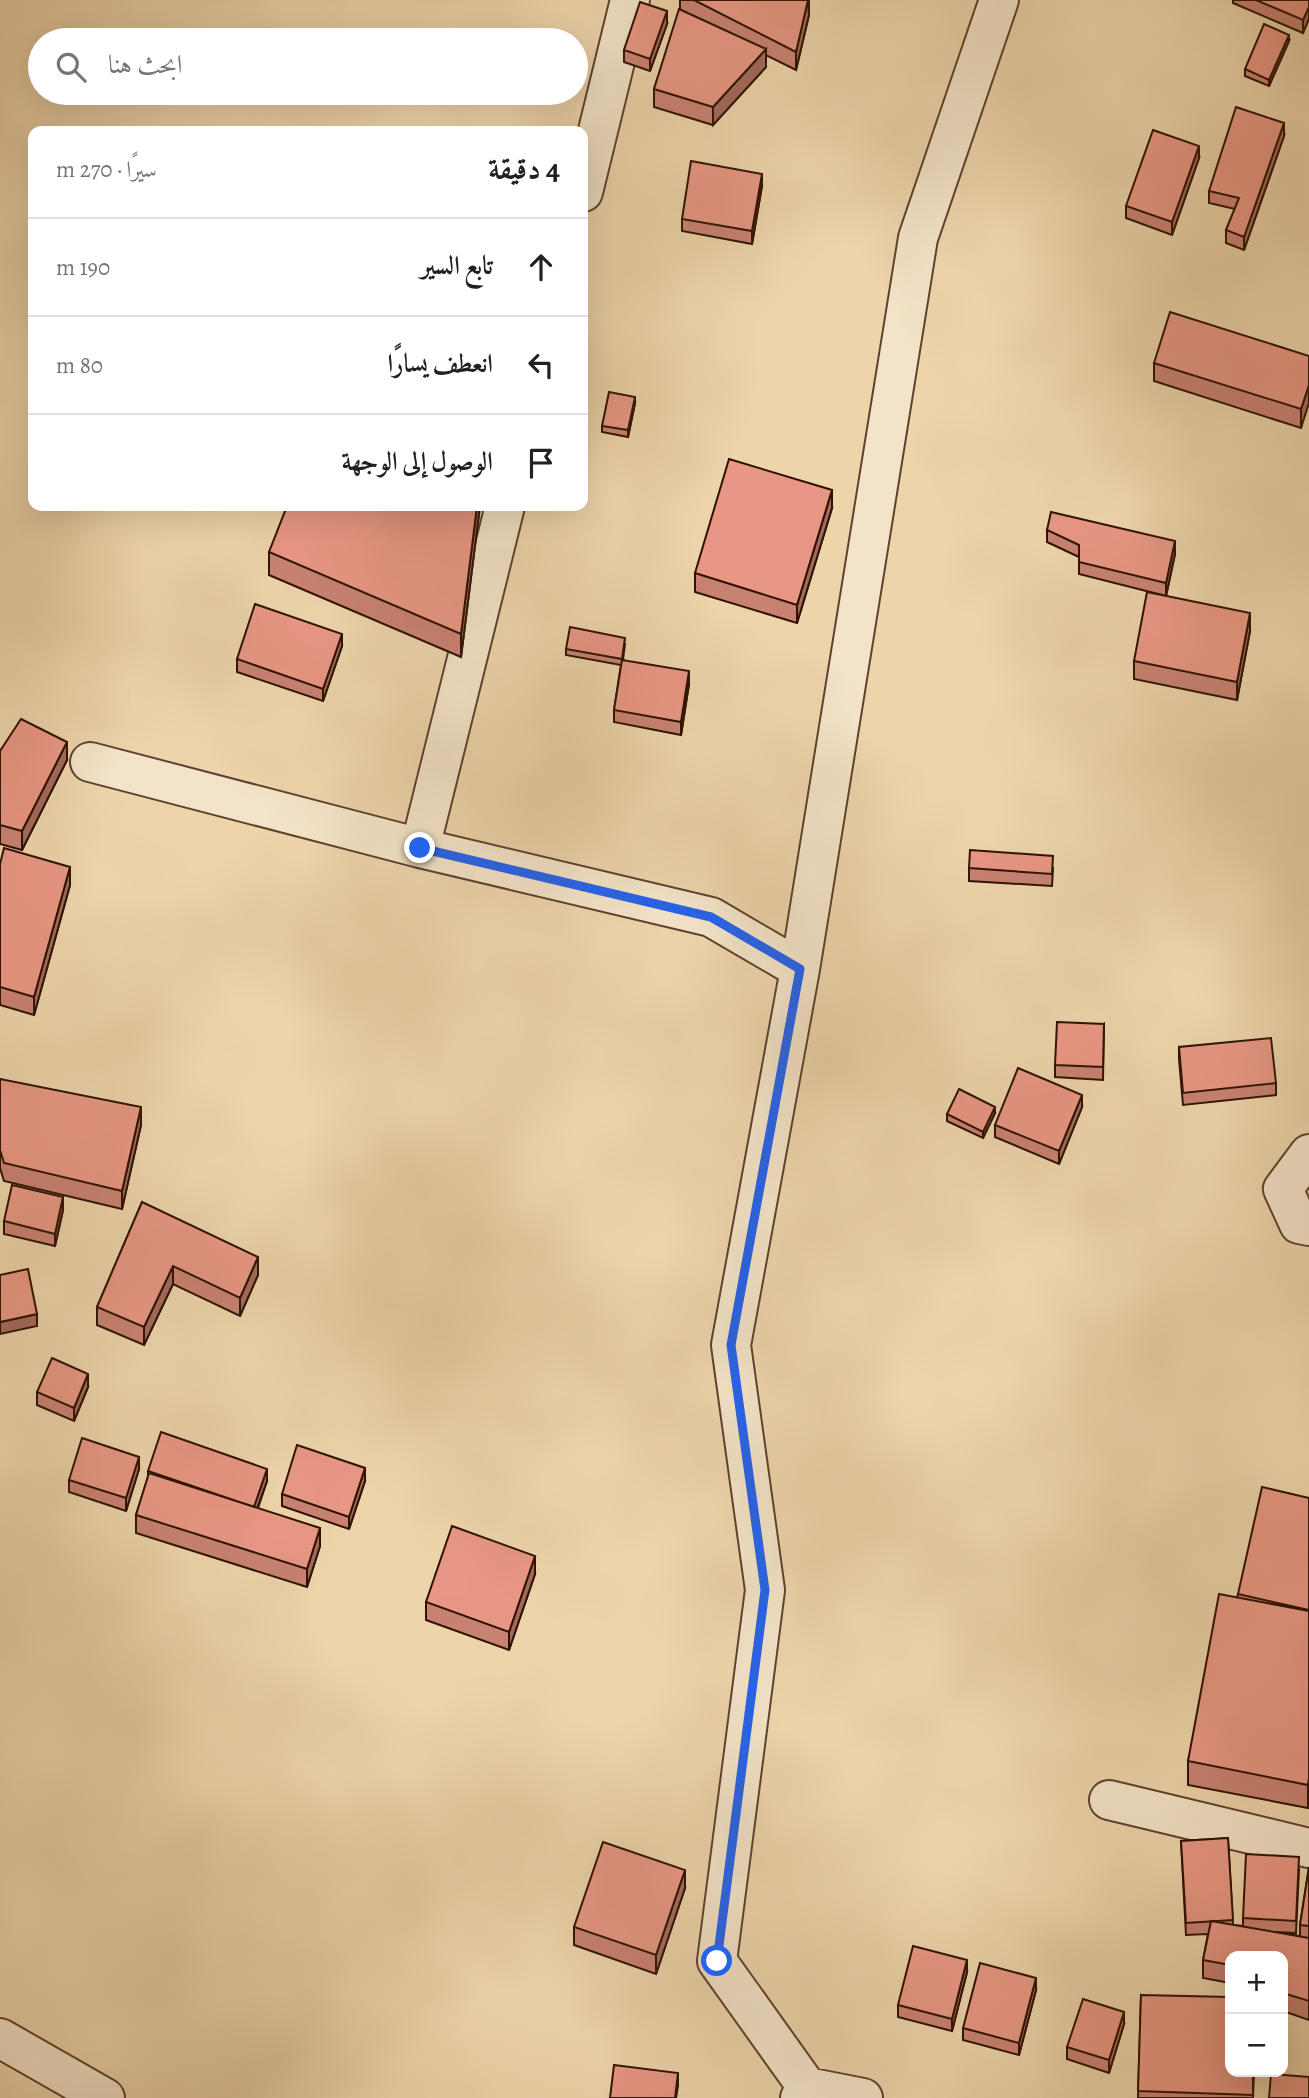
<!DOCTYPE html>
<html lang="ar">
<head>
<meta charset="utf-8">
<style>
	:root { --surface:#fff; --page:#f2f2f2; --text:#202124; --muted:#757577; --line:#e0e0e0 }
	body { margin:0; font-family:Alegreya,Amiri,serif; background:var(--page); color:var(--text); direction:rtl }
	.controls { position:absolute; right:21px; bottom:21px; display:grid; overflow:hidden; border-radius:14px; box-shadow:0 7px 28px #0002 }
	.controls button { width:63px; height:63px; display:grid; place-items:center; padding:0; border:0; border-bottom:2px solid var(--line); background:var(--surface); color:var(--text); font:35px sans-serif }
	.stop { position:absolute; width:21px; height:21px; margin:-16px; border:5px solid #2563eb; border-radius:50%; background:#fff }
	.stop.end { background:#2563eb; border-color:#fff; box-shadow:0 2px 7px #0008 }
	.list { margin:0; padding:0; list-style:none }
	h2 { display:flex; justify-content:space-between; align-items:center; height:91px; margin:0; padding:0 28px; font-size:30px }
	h2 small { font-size:23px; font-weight:400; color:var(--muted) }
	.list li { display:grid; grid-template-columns:46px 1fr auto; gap:21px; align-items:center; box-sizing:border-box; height:98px; padding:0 28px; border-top:2px solid var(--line) }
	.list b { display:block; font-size:26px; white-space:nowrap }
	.list em { font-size:23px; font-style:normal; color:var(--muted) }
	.icon { flex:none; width:38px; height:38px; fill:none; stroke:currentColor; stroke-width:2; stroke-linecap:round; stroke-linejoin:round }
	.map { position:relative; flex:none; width:1309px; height:2098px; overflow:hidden; direction:ltr }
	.search { position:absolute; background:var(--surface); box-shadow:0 7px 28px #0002; left:28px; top:28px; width:560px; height:77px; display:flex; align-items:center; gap:18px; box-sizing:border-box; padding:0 24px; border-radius:38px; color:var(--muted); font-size:26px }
	.panel { position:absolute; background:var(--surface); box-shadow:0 7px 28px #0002; left:28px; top:126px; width:560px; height:385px; border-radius:14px; direction:rtl }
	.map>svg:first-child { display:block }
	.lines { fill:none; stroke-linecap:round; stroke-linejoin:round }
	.street-casing { stroke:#5e422e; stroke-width:42 }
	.street { stroke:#f3e3c8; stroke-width:38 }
	.wall { fill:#c88272; stroke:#2f1204; stroke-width:2 }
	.shaded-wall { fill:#a26a5c; stroke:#2f1204; stroke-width:2 }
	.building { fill:#e89784; stroke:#2f1204; stroke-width:2 }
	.route { stroke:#2563eb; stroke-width:9 }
</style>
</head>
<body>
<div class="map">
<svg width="1309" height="2098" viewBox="0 0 1309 2098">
	<rect width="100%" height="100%" fill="#edd4ab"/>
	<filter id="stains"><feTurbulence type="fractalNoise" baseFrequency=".00286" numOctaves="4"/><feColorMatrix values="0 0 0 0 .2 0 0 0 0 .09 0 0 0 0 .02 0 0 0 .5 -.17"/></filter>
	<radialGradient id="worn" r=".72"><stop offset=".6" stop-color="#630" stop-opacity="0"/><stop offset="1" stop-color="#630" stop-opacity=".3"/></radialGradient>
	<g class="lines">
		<!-- street casing -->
		<g class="street-casing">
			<path id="street" d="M583 192 630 0
				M90 762 420 848 711 917 800 969
				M420 848 505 506
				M1309 1154 1283 1189 1299 1224 1309 1226
				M1109 1800 1309 1848
				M0 2038 105 2098
				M807 2087 717 1961 765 1590 731 1345 800 969 918 238 999 0
				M800 2098 807 2087 863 2098"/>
		</g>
		<!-- street -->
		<use href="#street" class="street"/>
	</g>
	<!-- wall -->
	<path class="wall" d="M680 0H809V15L796 70 766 55V67L713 125 654 107V89L680 10Z
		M1233 0H1309L1303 33 1233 3Z
		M667 24 650 71 624 62V50Z
		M1289 41 1269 86 1245 76V69Z
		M1284 136 1244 250 1226 243V230L1235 209 1209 203V191Z
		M1199 158 1172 235 1126 218V206Z
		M762 186 752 244 682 231V219Z
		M1309 356 1301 428 1154 381V363Z
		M635 403 628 437 602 432V426Z
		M480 506 461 657 269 575V552Z
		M832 508 797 623 695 592V573Z
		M1047 530 1175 554 1166 596 1079 574V557L1047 542Z
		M1250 631 1237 700 1134 679V661Z
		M625 644 623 660 689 684 681 735 614 722V710L621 665 566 655V649Z
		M342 646 323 701 237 672V659Z
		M0 751 67 760 22 850 0 844Z
		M0 864 70 885 34 1015 0 1005Z
		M969 868H1053L1052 886 969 881Z
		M1104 1024 1103 1080 1055 1077V1065Z
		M1179 1047 1276 1083V1095L1183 1105 1179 1059Z
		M0 1079 141 1125 122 1209 4 1181 0 1168Z
		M1082 1107 1059 1164 995 1137V1125Z
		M995 1113 983 1138 947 1121V1114Z
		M142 1202 258 1275 240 1316 173 1284 144 1345 97 1325V1307Z
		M63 1210 55 1246 4 1234V1221Z
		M88 1387 74 1421 37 1405V1392Z
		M139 1469 126 1511 69 1492V1480Z
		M148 1471 267 1481 258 1508 320 1546 307 1587 136 1533V1515L148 1477Z
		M365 1481 349 1529 282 1506V1494Z
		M1309 1498V1801L1308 1808 1188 1785V1761L1238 1594Z
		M535 1574 509 1650 426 1620V1602Z
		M1228 1838 1233 1925 1243 1926V1918L1299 1870 1296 1933 1276 1932 1300 1936V1925L1309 1867V2020L1283 2011V1956H1230V1983L1203 1978V1960L1208 1934 1186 1935 1181 1841Z
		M685 1888 656 1974 574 1945V1927Z
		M967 1972 952 2031 898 2017V2005Z
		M1036 1990 1019 2055 963 2040V2028Z
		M1141 1995 1254 2072 1253 2098H1138Z
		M1124 2024 1109 2073 1067 2059V2047Z"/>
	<!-- shaded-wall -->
	<path class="shaded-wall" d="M808 0 809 15 796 70V52Z
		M1309 7V19L1303 33V20Z
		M667 11V24L650 71V59Z
		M1289 35V41L1269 86V80Z
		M766 49V67L713 125V107Z
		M1284 123V136L1244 250V237Z
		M1199 146V158L1172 235V222Z
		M762 174V186L752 244V231Z
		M1309 385V403L1301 428V409Z
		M635 397V403L628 437V430Z
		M832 490V508L797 623V605Z
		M477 506H480L461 657V634Z
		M1175 541V554L1166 596V583Z
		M1250 613V631L1237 700V682Z
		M342 634V646L323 701V689Z
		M689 671V684L681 735V722Z
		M67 742V760L22 850V831Z
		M70 867V885L34 1015V997Z
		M1082 1095V1107L1059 1164V1151Z
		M141 1107V1125L122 1209V1191Z
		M995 1107V1113L983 1138V1132Z
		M63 1197V1210L55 1246V1234Z
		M258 1257V1275L240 1316V1298Z
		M173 1266V1284L144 1345V1327Z
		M37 1314V1326L0 1334V1322Z
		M88 1374V1387L74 1421V1408Z
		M139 1457V1469L126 1511V1498Z
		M365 1468V1481L349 1529V1517Z
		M267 1469V1481L253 1520V1508Z
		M320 1528V1546L307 1587V1569Z
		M535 1556V1574L509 1650V1632Z
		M1309 1778V1801L1308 1808V1785Z
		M685 1870V1888L656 1974V1955Z
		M967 1960V1972L952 2031V2019Z
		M1036 1978V1990L1019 2055V2043Z
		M1124 2012V2024L1109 2073V2060Z
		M678 2073V2086L676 2098H675Z"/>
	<!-- building -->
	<path class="building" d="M694 0H808L796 52Z
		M1256 0H1309V7L1303 20Z
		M640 2 667 11 650 59 624 50Z
		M679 9 766 49 713 107 654 89Z
		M1264 24 1289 35 1269 80 1245 69Z
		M1236 107 1284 123 1244 237 1226 230 1239 198 1209 191Z
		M1153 130 1199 146 1172 222 1126 206Z
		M691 161 762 174 752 231 682 219Z
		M1170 312 1309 356V385L1301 409 1154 363Z
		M609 392 635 397 628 430 602 426Z
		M729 459 832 490 797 605 695 573Z
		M287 506H477L461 634 269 552Z
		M1051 512 1175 541 1166 583 1079 562V545L1047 530Z
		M1147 592 1250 613 1237 682 1134 661Z
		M255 604 342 634 323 689 237 659Z
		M570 627 625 638 622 659 566 649Z
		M622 660 689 671 681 722 614 710Z
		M21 719 67 742 22 831 0 825V751Z
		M4 848 70 867 34 997 0 987V864Z
		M970 850 1053 856 1052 874 969 868Z
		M1057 1022 1104 1024 1103 1067 1055 1065Z
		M1271 1038 1276 1083 1183 1093 1179 1047Z
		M1018 1068 1082 1095 1059 1151 995 1125Z
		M0 1079 141 1107 122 1191 4 1163 0 1150Z
		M959 1089 995 1107 983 1132 947 1114Z
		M12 1185 63 1197 55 1234 4 1221Z
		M142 1202 258 1257 240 1298 173 1266 144 1327 97 1307Z
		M28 1269 37 1314 0 1322V1275Z
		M52 1358 88 1374 74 1408 37 1392Z
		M161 1432 267 1469 254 1507 148 1471Z
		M82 1438 139 1457 126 1498 69 1480Z
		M297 1445 365 1468 349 1517 282 1494Z
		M149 1473 320 1528 307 1569 136 1515Z
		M1262 1487 1309 1498V1610L1238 1594Z
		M452 1526 535 1556 509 1632 426 1602Z
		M1219 1594 1309 1611V1778L1308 1785 1188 1761Z
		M1228 1838 1233 1920 1186 1923 1181 1841Z
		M603 1842 685 1870 656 1955 574 1927Z
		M1246 1854 1299 1857 1296 1921 1243 1918Z
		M1309 1867V1926L1300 1925Z
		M1211 1921 1309 1938V2001L1283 1993V1987L1287 1974H1283V1956H1230V1965L1203 1960Z
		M913 1946 967 1960 952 2019 898 2005Z
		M980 1963 1036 1978 1019 2043 963 2028Z
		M1141 1995 1230 1997V2072H1253V2095L1138 2091Z
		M1083 1999 1124 2012 1109 2060 1067 2047Z
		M614 2065 678 2073 675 2098H610Z
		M1271 2074 1309 2077V2098H1269Z"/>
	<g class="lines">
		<!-- route -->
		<path class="route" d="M420 848 711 917 800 969 731 1345 765 1590 717 1961"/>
	</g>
	<rect width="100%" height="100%" filter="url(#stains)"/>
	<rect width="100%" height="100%" fill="url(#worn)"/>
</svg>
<div class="controls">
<button>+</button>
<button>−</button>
</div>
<div class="stop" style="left:717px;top:1961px"></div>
<div class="stop end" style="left:420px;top:848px"></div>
<div class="search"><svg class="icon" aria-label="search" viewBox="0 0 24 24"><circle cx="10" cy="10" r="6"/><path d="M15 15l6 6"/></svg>ابحث هنا</div>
<section class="panel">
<h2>4 دقيقة<small>سيرًا · 270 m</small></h2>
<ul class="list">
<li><svg class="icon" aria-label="ahead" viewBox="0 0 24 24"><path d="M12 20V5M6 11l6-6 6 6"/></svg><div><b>تابع السير</b></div><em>190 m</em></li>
<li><svg class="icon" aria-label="left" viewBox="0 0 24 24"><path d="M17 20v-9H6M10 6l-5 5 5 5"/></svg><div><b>انعطف يسارًا</b></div><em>80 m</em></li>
<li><svg class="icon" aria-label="arrive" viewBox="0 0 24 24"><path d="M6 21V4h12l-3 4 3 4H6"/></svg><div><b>الوصول إلى الوجهة</b></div></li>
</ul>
</section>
</div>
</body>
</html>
